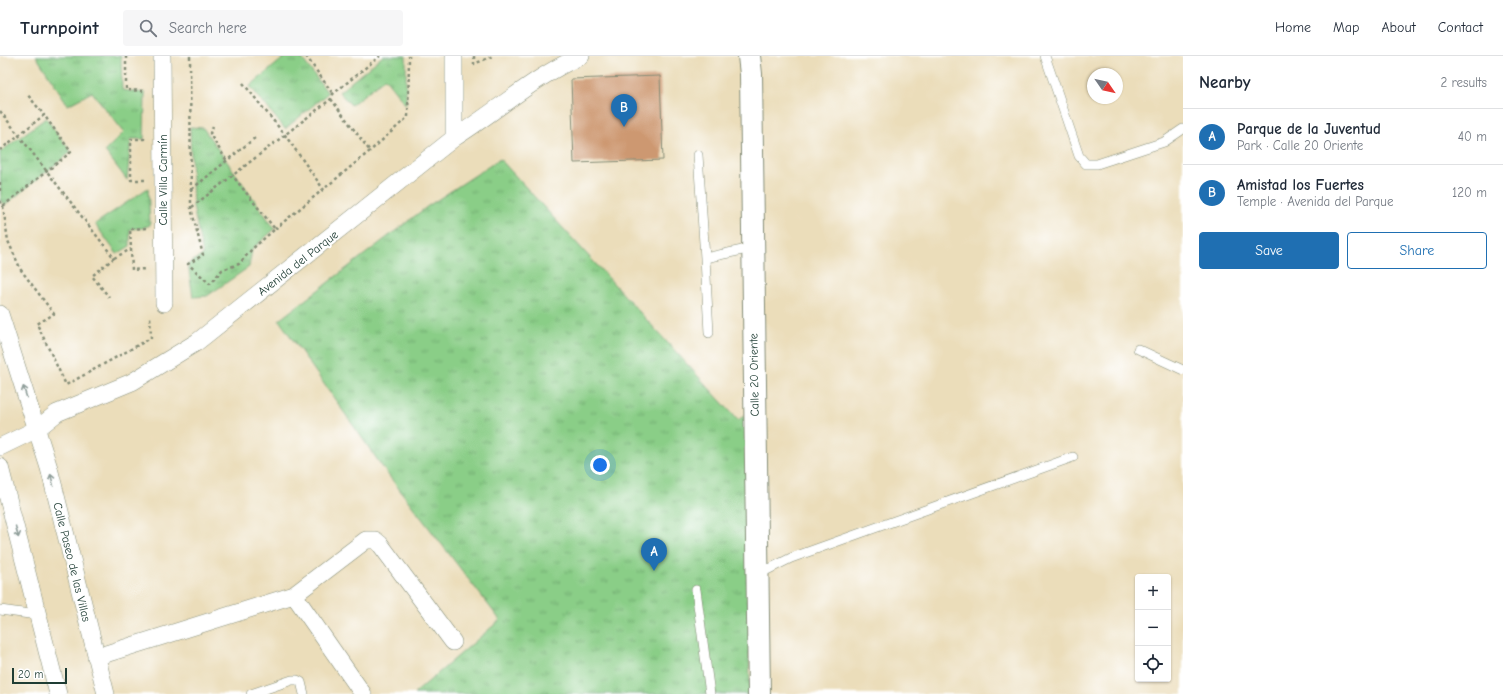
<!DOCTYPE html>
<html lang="en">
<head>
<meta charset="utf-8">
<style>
	:root { --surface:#fff; --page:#f6f6f7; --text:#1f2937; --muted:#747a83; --line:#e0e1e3; --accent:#1f6fb2 }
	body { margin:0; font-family:"Comic Neue",sans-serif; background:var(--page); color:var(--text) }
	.controls { position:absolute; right:12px; bottom:12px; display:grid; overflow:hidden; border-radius:4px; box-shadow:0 1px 3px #0004 }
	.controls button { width:36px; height:36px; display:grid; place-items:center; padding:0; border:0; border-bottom:1px solid var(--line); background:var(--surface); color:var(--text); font:20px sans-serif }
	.compass { position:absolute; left:1087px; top:12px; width:36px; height:36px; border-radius:50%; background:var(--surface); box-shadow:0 1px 3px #0004; rotate:124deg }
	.scale { position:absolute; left:12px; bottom:10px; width:55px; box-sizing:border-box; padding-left:4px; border:2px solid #1f3d34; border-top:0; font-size:11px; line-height:14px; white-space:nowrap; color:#1f3d34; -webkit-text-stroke:3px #fff; paint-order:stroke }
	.you { position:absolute; left:600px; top:409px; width:14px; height:14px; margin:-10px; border:3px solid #fff; border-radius:50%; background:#1a73e8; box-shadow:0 0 0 6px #1a73e833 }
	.badge { display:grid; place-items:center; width:26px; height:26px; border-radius:50%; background:var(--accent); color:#fff; font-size:13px; font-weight:700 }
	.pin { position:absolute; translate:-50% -33px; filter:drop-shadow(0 1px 2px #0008) }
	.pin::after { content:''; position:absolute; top:21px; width:14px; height:12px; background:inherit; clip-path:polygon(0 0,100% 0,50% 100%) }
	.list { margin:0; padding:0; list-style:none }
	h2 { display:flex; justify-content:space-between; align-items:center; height:52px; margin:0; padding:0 16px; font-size:17px }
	h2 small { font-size:13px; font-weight:400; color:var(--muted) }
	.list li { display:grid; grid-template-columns:26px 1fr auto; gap:12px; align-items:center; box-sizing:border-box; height:56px; padding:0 16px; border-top:1px solid var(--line) }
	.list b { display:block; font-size:15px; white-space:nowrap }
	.list p { margin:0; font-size:13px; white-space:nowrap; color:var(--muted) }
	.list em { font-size:13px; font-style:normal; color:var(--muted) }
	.actions { display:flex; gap:8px; padding:12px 16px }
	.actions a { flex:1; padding:9px 0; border:1px solid var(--accent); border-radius:4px; text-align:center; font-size:14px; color:var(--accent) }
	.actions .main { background:var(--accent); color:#fff }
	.icon { flex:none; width:22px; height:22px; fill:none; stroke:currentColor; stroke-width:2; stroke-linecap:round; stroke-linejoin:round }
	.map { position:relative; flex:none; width:1183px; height:638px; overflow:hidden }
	header { display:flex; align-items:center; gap:24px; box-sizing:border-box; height:56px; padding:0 20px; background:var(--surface); border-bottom:1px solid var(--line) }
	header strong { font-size:19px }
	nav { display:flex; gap:22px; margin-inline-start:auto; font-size:14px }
	.search { width:280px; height:36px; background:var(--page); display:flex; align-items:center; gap:10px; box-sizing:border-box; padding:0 14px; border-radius:4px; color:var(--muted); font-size:15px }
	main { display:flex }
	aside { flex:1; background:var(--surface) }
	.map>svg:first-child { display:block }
	.grass { fill:url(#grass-tufts); stroke:#54865e }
	.building { fill:#cd9871 }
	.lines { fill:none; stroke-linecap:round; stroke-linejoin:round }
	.service-casing { stroke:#858d77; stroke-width:10 }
	.minor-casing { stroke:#858d77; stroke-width:18 }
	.secondary-casing { stroke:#858d77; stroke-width:24 }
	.path { stroke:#858d77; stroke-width:2.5; stroke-dasharray:3 3; stroke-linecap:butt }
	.service { stroke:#fff; stroke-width:9 }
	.minor { stroke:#fff; stroke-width:17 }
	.secondary { stroke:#fff; stroke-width:22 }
	.oneway { stroke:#8f9e9a }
	.labels { text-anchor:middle; stroke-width:4; stroke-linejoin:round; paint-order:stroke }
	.street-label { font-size:12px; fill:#1f3d34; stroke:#fff }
</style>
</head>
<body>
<header>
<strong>Turnpoint</strong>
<div class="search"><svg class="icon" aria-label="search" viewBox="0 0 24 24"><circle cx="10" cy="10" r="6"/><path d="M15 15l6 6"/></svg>Search here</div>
<nav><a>Home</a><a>Map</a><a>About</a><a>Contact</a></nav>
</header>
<main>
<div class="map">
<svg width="1183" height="638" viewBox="0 0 1183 638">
	<defs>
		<pattern id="grass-tufts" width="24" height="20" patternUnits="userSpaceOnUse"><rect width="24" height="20" fill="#8ace87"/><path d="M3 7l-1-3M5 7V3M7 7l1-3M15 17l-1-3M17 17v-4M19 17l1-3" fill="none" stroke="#70a86f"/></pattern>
	</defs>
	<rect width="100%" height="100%" fill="#fff"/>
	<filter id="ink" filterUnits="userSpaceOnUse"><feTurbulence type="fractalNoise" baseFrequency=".025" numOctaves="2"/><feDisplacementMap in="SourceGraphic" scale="8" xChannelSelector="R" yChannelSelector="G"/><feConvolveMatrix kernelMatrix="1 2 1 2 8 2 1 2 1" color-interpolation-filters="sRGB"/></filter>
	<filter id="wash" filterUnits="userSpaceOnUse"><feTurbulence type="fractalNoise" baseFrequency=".012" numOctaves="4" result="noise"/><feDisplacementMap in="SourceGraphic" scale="16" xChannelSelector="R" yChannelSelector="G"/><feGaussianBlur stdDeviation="0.9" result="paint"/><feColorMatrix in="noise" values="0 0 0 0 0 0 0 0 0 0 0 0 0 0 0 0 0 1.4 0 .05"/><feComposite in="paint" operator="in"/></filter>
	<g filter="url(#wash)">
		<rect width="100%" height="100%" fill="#ebddba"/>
		<!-- grass -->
		<path class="grass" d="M36 0H121L122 34 145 37 144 83H131L127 124 105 95 124 76 92 36 68 49Z
			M286 0H300L328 37 285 73 250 30Z
			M383 0H406V49L385 22 351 49 339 36Z
			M46 62 71 96 5 149 1 146 0 96Z
			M190 71 203 72 275 173 252 193 249 211 207 240 193 241 188 208 203 199 193 150Z
			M500 103 738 364 744 360 746 368 750 638H414L500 564 386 416 279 264 428 150Z
			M148 132 150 169 143 172 130 173V190L117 198 95 168Z"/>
		<g id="blocks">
			<!-- building -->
			<path class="building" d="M660 20 663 104 574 107 571 23Z"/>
		</g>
	</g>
	<g filter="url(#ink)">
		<use href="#blocks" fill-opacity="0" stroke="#858d77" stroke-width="1"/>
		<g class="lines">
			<!-- service casing -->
			<g class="service-casing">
				<path id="service" d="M1045 0 1079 100 1086 108H1097L1164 86 1183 73
					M698 99 705 202
					M709 277 705 202 752 192
					M1138 293 1183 314
					M759 518 791 502 1073 401
					M696 534 710 638
					M0 554 37 559
					M251 638 292 624H297L301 626 304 638"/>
			</g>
			<!-- minor casing -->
			<g class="minor-casing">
				<path id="minor" d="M162 0 164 247
					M454 0V82
					M0 258 49 412 106 638
					M0 391 37 373 57 357 132 326 197 286 454 82C497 55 535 20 581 0
					M0 411 58 638
					M294 539 363 638
					M96 601 294 539 366 484H375L380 488 453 586"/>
			</g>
			<!-- secondary casing -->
			<g class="secondary-casing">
				<path id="secondary" d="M749 0 751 18 759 638"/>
			</g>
			<!-- path -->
			<path class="path" d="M126 0V34L145 35
				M190 0 191 152 203 199 188 208 210 228 222 214 239 208 252 193 275 173 232 119
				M306 0 333 38
				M474 0V8L493 0
				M243 27 285 79 324 134
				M331 43 370 95
				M0 55 114 202 92 220 109 241
				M213 70 210 77 211 80 227 105
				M144 82V83H131V124H146
				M0 94 44 59 27 38
				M0 126V136
				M192 133 256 81
				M0 145 3 150 71 96 44 59
				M3 150 8 185 21 214 54 258 37 268 66 329 151 282 150 259
				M192 151 331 43 333 38 380 0
				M146 172 130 173 132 214 146 213
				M275 173 370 95 408 61 409 0
				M114 202 131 193"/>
			<!-- service -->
			<use href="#service" class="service"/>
			<!-- minor -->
			<use href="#minor" class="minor"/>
			<!-- secondary -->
			<use href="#secondary" class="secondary"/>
		</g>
		<!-- one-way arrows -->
		<defs><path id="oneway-shaft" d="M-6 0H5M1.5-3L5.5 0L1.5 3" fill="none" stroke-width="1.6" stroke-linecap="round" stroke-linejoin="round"/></defs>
		<g class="oneway">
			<use href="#oneway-shaft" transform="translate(25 336) rotate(-108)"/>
			<use href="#oneway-shaft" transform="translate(52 424) rotate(-104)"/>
			<use href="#oneway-shaft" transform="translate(17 476) rotate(76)"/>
		</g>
	</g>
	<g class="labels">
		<!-- street labels -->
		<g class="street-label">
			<text transform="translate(163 124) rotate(-90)" y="4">Calle Villa Carmín</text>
			<text transform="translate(298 207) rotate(-38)" y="4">Avenida del Parque</text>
			<text transform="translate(754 319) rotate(-91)" y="4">Calle 20 Oriente</text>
			<text transform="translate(72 506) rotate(76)" y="4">Calle Paseo de las Villas</text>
		</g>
	</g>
</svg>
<div class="controls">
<button>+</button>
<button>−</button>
<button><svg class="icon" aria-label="locate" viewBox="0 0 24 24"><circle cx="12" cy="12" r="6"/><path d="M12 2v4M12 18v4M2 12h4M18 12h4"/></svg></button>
</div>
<svg class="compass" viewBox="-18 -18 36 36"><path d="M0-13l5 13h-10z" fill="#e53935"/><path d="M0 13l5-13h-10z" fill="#747a83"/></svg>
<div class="scale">20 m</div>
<div class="you"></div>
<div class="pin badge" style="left:654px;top:515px">A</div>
<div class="pin badge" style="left:624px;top:71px">B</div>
</div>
<aside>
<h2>Nearby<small>2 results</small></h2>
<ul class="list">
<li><span class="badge">A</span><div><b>Parque de la Juventud</b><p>Park · Calle 20 Oriente</p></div><em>40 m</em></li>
<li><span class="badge">B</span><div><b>Amistad los Fuertes</b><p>Temple · Avenida del Parque</p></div><em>120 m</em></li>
</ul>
<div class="actions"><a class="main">Save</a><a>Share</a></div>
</aside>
</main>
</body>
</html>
